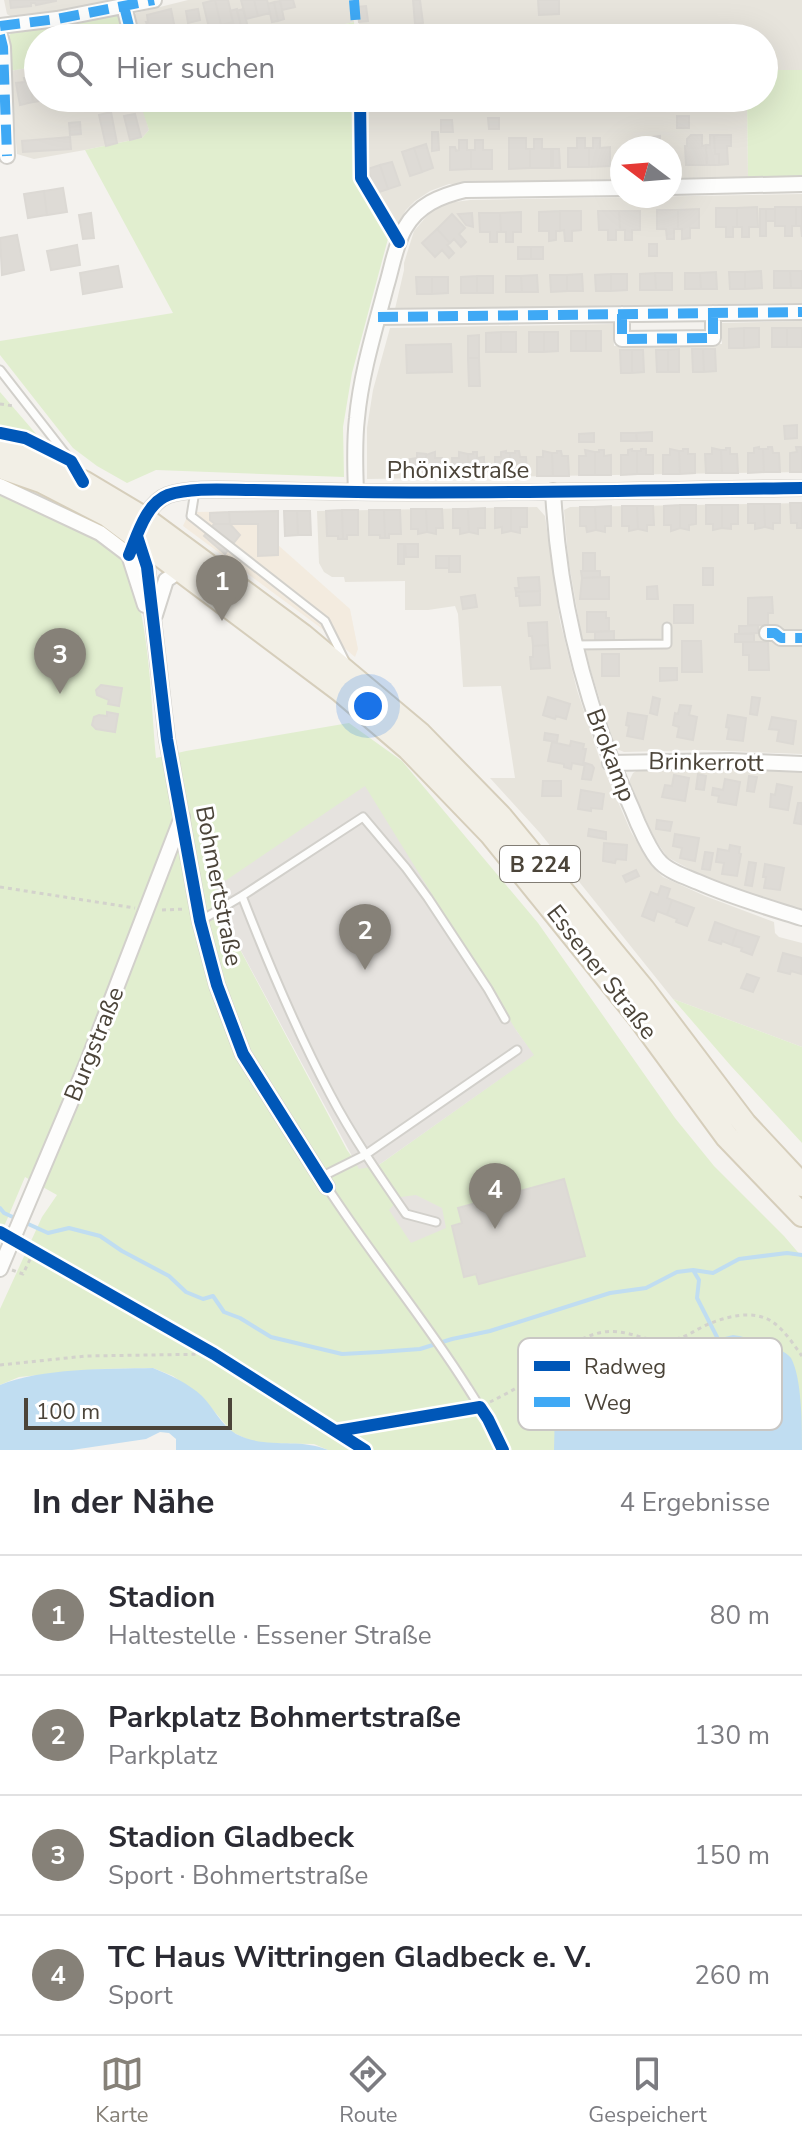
<!DOCTYPE html>
<html lang="de">
<head>
<meta charset="utf-8">
<style>
	:root { --surface:#fff; --page:#f2f2f3; --text:#2b2b33; --muted:#7c7c81; --line:#e1e1e2; --accent:#868178 }
	body { margin:0; font-family:"Nunito Sans",sans-serif; background:var(--page); color:var(--text) }
	.compass { position:absolute; left:610px; top:136px; width:72px; height:72px; border-radius:50%; background:var(--surface); box-shadow:0 8px 32px #0002; rotate:286deg }
	.scale { position:absolute; left:24px; bottom:20px; width:208px; box-sizing:border-box; padding-left:8px; border:4px solid #4b4439; border-top:0; font-size:22px; line-height:28px; white-space:nowrap; color:#4b4439; -webkit-text-stroke:6px #fff; paint-order:stroke }
	.you { position:absolute; left:368px; top:706px; width:28px; height:28px; margin:-20px; border:6px solid #fff; border-radius:50%; background:#1a73e8; box-shadow:0 0 0 12px #1a73e833 }
	.badge { display:grid; place-items:center; width:52px; height:52px; border-radius:50%; background:var(--accent); color:#fff; font-size:26px; font-weight:700 }
	.pin { position:absolute; translate:-50% -66px; filter:drop-shadow(0 2px 4px #0008) }
	.pin::after { content:''; position:absolute; top:42px; width:28px; height:24px; background:inherit; clip-path:polygon(0 0,100% 0,50% 100%) }
	.list { margin:0; padding:0; list-style:none }
	h2 { display:flex; justify-content:space-between; align-items:center; height:104px; margin:0; padding:0 32px; font-size:34px }
	h2 small { font-size:26px; font-weight:400; color:var(--muted) }
	.list li { display:grid; grid-template-columns:52px 1fr auto; gap:24px; align-items:center; box-sizing:border-box; height:120px; padding:0 32px; border-top:2px solid var(--line) }
	.list b { display:block; font-size:30px; white-space:nowrap }
	.list p { margin:0; font-size:26px; white-space:nowrap; color:var(--muted) }
	.list em { font-size:26px; font-style:normal; color:var(--muted) }
	.icon { flex:none; width:44px; height:44px; fill:none; stroke:currentColor; stroke-width:2; stroke-linecap:round; stroke-linejoin:round }
	.map { position:relative; flex:none; width:802px; height:1450px; overflow:hidden }
	.search { position:absolute; background:var(--surface); box-shadow:0 8px 32px #0002; left:24px; right:24px; top:24px; height:88px; display:flex; align-items:center; gap:20px; box-sizing:border-box; padding:0 28px; border-radius:44px; color:var(--muted); font-size:30px }
	.sheet { height:584px; background:var(--surface) }
	nav { display:flex; justify-content:space-around; align-items:center; box-sizing:border-box; height:112px; border-top:2px solid var(--line); background:var(--surface); font-size:22px; color:var(--muted) }
	nav a { display:grid; justify-items:center; gap:4px }
	nav .on { color:var(--accent) }
	.map>svg:first-child { display:block }
	.residential { fill:#e7e4dc }
	.commercial { fill:#f3ebdf }
	.green { fill:#e1eecf; fill-rule:evenodd }
	.parking { fill:#e6e3df }
	.water { fill:#c0ddf1 }
	.lines { fill:none; stroke-linecap:round; stroke-linejoin:round }
	.stream { stroke:#c0ddf1; stroke-width:4 }
	.building { fill:#dedbd6; stroke:#dcd9d4; stroke-width:2 }
	.lane-casing { stroke:#d2d0cb; stroke-width:11 }
	.street-casing { stroke:#d2d0cb; stroke-width:18 }
	.primary-casing { stroke:#d6cebb; stroke-width:26 }
	.path { stroke:#d3d2cc; stroke-width:3; stroke-dasharray:4 4; stroke-linecap:butt }
	.lane { stroke:#fdfdfc; stroke-width:7 }
	.street { stroke:#fdfdfc; stroke-width:14 }
	.primary { stroke:#f2efe6; stroke-width:22 }
	.quiet { stroke:#3fa9f5; stroke-width:10; stroke-dasharray:20 10; stroke-linecap:butt }
	.cycleway-casing { stroke:#fff; stroke-width:17 }
	.cycleway { stroke:#0057b8; stroke-width:12 }
	.labels { text-anchor:middle; stroke-width:6; stroke-linejoin:round; paint-order:stroke }
	.shield { fill:#fff; stroke:#817c74; stroke-width:2 }
	.shield-label { font-size:22px; font-weight:bold; fill:#4b4439 }
	.street-label { font-size:24px; fill:#4b4439; stroke:#fff }
	.key { fill:#fff; stroke:#c9c7c4; stroke-width:2 }
	.key-label { font-size:22px; fill:#4b4439 }
</style>
</head>
<body>
<div class="map">
<svg width="802" height="1450" viewBox="0 0 802 1450">
	<rect width="100%" height="100%" fill="#f4f2ee"/>
	<!-- residential -->
	<path class="residential" d="M4 0H112L71 10 13 18 7 14Z
		M188 0H352L354 22 283 38H137L133 16 136 13Z
		M357 0H802V70H764V38H360Z
		M38 66V98H140L149 130 142 138 85 150 34 159 17 154 10 71Z
		M361 98H747L748 177 670 178V148H622V179L449 184 430 191 415 201 406 210 395 229 388 224 363 179Z
		M802 194V303L395 309 404 270V263L414 231 431 211 447 203 470 200Z
		M802 321V472L367 479V428L373 390 390 328 613 324 614 346 722 344V323Z
		M802 503V754L702 750 624 752 617 749 613 743 591 671 581 633 568 558 564 510 570 507Z
		M537 507 545 516 560 621 577 690 600 760 631 832 651 865 663 877 705 896 774 922 775 933 779 937 802 943V1047L673 999 540 833 490 778H515L501 686 463 687 458 614 455 606 428 610H405V581L345 582 344 577H332L324 572 319 563 317 511Z
		M686 768 802 772V912L723 884 693 871 667 857 655 839 629 783 630 779 633 773 638 770Z"/>
	<!-- commercial -->
	<path class="commercial" d="M278 511V545L350 609 358 649 355 657 321 628 183 526 187 517 194 512Z"/>
	<!-- green -->
	<path class="green" d="M116 14 120 18 126 38H38V66L10 71C9 58 3 40 13 31Z
		M354 22 355 38H283Z
		M764 70H802V176L748 177 747 98H764Z
		M189 98H356L357 180 389 235 352 373 343 427 344 477 156 470 127 483 97 466 73 448 0 355V341L173 313 85 150 142 138 149 130 143 112 158 110V105Z
		M0 392 37 435 0 429Z
		M0 494C30 508 103 536 123 560 127 564 129 572 131 577 150 627 151 704 156 758L186 751 349 723 402 761 538 923 675 1118 714 1166 784 1236 802 1257V1450H328L314 1444 255 1443 232 1432 201 1396 173 1376 153 1368 101 1369 19 1377 0 1385V1309L42 1217 57 1195 25 1177 0 1236ZM219 910 516 1030 533 1055 383 1162 377 1166 355 1161 347 1150Z
		M673 999 802 1047V1143L731 1066Z"/>
	<!-- parking -->
	<path class="parking" d="M365 786 516 1030 534 1055 383 1162 377 1166 359 1169 219 910 216 887Z
		M416 1195 442 1208 446 1228 411 1243 389 1210 401 1197Z"/>
	<!-- water -->
	<path class="water" d="M733 1335C748 1337 782 1347 791 1358 802 1378 802 1425 802 1450H554L555 1409 573 1374 599 1354 626 1351 667 1362 681 1356 705 1342Z
		M153 1368C170 1375 188 1383 202 1396 214 1408 221 1425 236 1434 267 1450 297 1437 328 1450H176V1439L169 1433 160 1432 146 1439 72 1450H0V1385C41 1368 107 1369 153 1368Z"/>
	<g class="lines">
		<!-- stream -->
		<path class="stream" d="M0 1208 4 1213 48 1233 69 1228 100 1236 122 1251 169 1276 186 1292 203 1299 213 1296 224 1312 240 1318 271 1337 342 1354 379 1352 420 1349 452 1339 490 1331 610 1293 646 1288 677 1272 693 1270 699 1280 697 1298 718 1339
			M693 1270 713 1273 739 1259 787 1253 802 1255"/>
	</g>
	<!-- building -->
	<path class="building" d="M10 0H56V1L36 5 35 3H31V6L11 8Z
		M215 0 221 25 209 28 203 3Z
		M215 0H228L233 22 221 25Z
		M241 0H254L258 16 246 19Z
		M254 0H267L270 13 258 16Z
		M280 0H293L295 7 282 10Z
		M413 0H420L423 23 415 24Z
		M538 0H559V14L539 15Z
		M280 1 284 19 278 21 274 2Z
		M274 2 278 21 272 22 268 4Z
		M366 6 368 21 359 22 357 7Z
		M171 9 177 38H150L152 37 146 22H148L147 15Z
		M198 9 200 20 188 23 186 11Z
		M237 9 241 27 235 29 230 11Z
		M243 9 248 27 242 29 237 11Z
		M29 77H33L34 80 38 79V98H47V100L33 102Z
		M29 77 33 102 20 105 16 83 25 82 24 78Z
		M111 112 117 143 106 146 99 115Z
		M135 114 141 137 130 140 124 116Z
		M677 116H689V128H677Z
		M488 118H499V129H489Z
		M441 120H452L453 132H441Z
		M80 122 81 134 70 135 69 123Z
		M432 132H438L439 150 432 151Z
		M691 135H702V146L706 145 707 165H686L685 146H687V139Z
		M710 135H714L715 154H719V165H707L706 145H710Z
		M714 135H731V146H727L728 164 719 165V154H715Z
		M660 136V147L669 148H647L652 147V137Z
		M70 137 71 149 23 152 22 141Z
		M509 138H526V149H530V168L509 169Z
		M577 138H585V148H589V167H568V148H577Z
		M593 138H600V148L610 147V166L589 167V148H593Z
		M534 139H542V149H551V168H530V149H534Z
		M459 140H467V150H471V169L450 170V147H455L456 151 459 150Z
		M475 140H483V150H492V169H471V150H475Z
		M426 144 433 168 422 172 414 148Z
		M414 148 422 172 410 176 402 152Z
		M553 149H559L560 168H553Z
		M392 162 400 185 388 189 380 165Z
		M380 165 388 189 376 193 368 169Z
		M63 188 67 212 47 215 44 191Z
		M44 191 47 215 28 218 24 194Z
		M757 207 758 227H749V237H742V227H737V208Z
		M775 207H796V226H792V236H785V226H775Z
		M796 207H802V237L801 226H796Z
		M716 208H737V227H733V237H726V227H716Z
		M699 209V228H690V238L682 239V229H678V210Z
		M760 209H766V236H760Z
		M766 209H775V221H766Z
		M657 210H678V229H674V239H667L666 229H657Z
		M560 211H581V230L572 231V241H565L564 230 560 231Z
		M560 211V231H556V240L549 241V231H539V212Z
		M598 211H619L620 230H616V240H608V230H599Z
		M619 211H640V230H632V240H625V230H620Z
		M521 212V232H513V242H506V232H501L500 213Z
		M91 213 94 238 83 239 79 215Z
		M472 213 473 227 466 225 458 214Z
		M479 213H500L501 232H497V242H490V232H480Z
		M452 214 465 228 459 234 466 242 461 247 454 239 450 243 437 229Z
		M437 229 450 243 447 245 454 253 449 258 442 250 435 257 422 243Z
		M17 235 24 270 2 275 0 238Z
		M649 244H657V256H649Z
		M77 245 80 265 51 270 47 251Z
		M518 247H531V259H518Z
		M531 247H543V259H531Z
		M118 266 122 287 83 294 80 273Z
		M761 271 762 288 745 289V272Z
		M774 271H790L791 288H774Z
		M790 271H802V288H791Z
		M716 272 717 289H701L700 273Z
		M729 272H745V289H730Z
		M655 273H672V290H656Z
		M655 273 656 290H640V274Z
		M685 273H700L701 289H685Z
		M582 274 583 291H567V275Z
		M611 274H627V290L611 291Z
		M611 274V291H596L595 275Z
		M537 275 538 292H522L521 276Z
		M550 275H567V291L551 292Z
		M477 276H493V293H477Z
		M477 276V293H461V277Z
		M506 276H521L522 292H506Z
		M416 277H432V294H417Z
		M432 277H448V293L432 294Z
		M744 328H759V347L744 348Z
		M744 328V348H729V329Z
		M772 328H787V347H772Z
		M787 328H802V347H787Z
		M571 331H586V351H571Z
		M586 331H601V351H586Z
		M501 332V352H486V333Z
		M501 332H516V352H501Z
		M529 332H544V352H529Z
		M544 332H558V351L544 352Z
		M479 335V358H468V336Z
		M451 344 452 372 407 373 406 345Z
		M679 349V372H668V350Z
		M692 349H703L704 372H693Z
		M703 349H715L716 371 704 372Z
		M620 350H632V373H621Z
		M632 350H643L644 372 632 373Z
		M656 350H668V372H657Z
		M468 358H479L480 386H469Z
		M797 425V438L785 439 784 426Z
		M652 432V441H637L636 433Z
		M594 433V442H579V434Z
		M621 433H636L637 441H621Z
		M759 447V449H763L764 472 748 473V453H754V448Z
		M768 447H772L773 453H779L780 472H764L763 449H768Z
		M796 447H801L802 449V472H790V453L797 452Z
		M712 448 721 450 722 473H706L705 454H712Z
		M726 448H730V454H737L738 473H722L721 450H726Z
		M632 449V451H637V474L621 475V455H628V450Z
		M641 449H646V455H653V474H637V451H641Z
		M670 449 679 451 680 474H663V455H670Z
		M683 449H688V454H695V473L680 474 679 451H683Z
		M585 450 595 452V475H579V456H586Z
		M599 450H604V456L611 455V475H595V452H599Z
		M506 451V453H510L511 476 495 477V457H501V452Z
		M515 451H519L520 457H526L527 476H511L510 453H515Z
		M543 451 552 453 553 476H537V457H543Z
		M557 451H561L562 456H568L569 476H553L552 453H557Z
		M435 452V458H442V477L426 478V455Z
		M459 452 468 454 469 477H453L452 458H459Z
		M473 452H477V458L484 457V477H469L468 454H473Z
		M417 453 426 454V478H410V459L417 458Z
		M790 503H802V528H797V523H791Z
		M748 504H764L765 527 755 529V523H748Z
		M764 504H780V523H773V529L765 527Z
		M680 505V528L671 531V525H664V506Z
		M680 505H696V524L689 525V530L680 528Z
		M706 505H722V528L713 530V524H706Z
		M722 505H738V524H731V529L722 528Z
		M611 506V526H605V532L596 530 595 507Z
		M622 506H637L638 529 629 531V526H622Z
		M637 506H653L654 525H647V531L638 529Z
		M580 507H595L596 530 587 532 586 526H580Z
		M485 508V528H478V534L469 532 468 509Z
		M495 508H511V531L502 533V527L495 528Z
		M511 508H527V527H520V533L511 531Z
		M411 509H426L427 532 418 534V529H411Z
		M426 509H442L443 528H436V534L427 532Z
		M453 509H468L469 532 460 534V528H453Z
		M342 510 343 539H338V536H327L326 511Z
		M342 510H358V535H347V539H343Z
		M369 510H384L385 538H380V535H369Z
		M384 510H400L401 534H389V538H385Z
		M278 511V555L258 556V524H230L229 512Z
		M284 511H297L298 535 285 536Z
		M297 511H310L311 535H298Z
		M229 512 230 524H215L210 520V513Z
		M214 524H230L240 535 225 554 204 536Z
		M398 544H404V564H398Z
		M405 544H418V557H406Z
		M583 553H595V571H583Z
		M436 556H449V568H436Z
		M449 556H460V572H449Z
		M703 568H713V585H703Z
		M581 571H600V577L582 578Z
		M539 577 540 591 516 592 515 588H519L518 578Z
		M609 577V599H580L582 578Z
		M657 586 658 599H647V587Z
		M540 591V605L520 606 519 596H516V592Z
		M475 595 477 607 463 609 461 597Z
		M772 597 773 613H768V625H748V598Z
		M674 605H693V623H674Z
		M587 612H606V618H609V631L587 632Z
		M547 622 548 645 533 646 532 636H529L528 623Z
		M758 625V633L739 634V626Z
		M614 631V640H595V632Z
		M735 634H754V642H735Z
		M682 641H701L702 672H682Z
		M743 642H768L769 670H749V655H743Z
		M548 645 550 668 531 669 530 657H533V646Z
		M602 654H619V676H602Z
		M660 668H677V680L660 681Z
		M101 685 122 688 119 706 108 704 109 700 97 695 96 690Z
		M548 697 570 704 566 719 556 716 555 719 543 715Z
		M653 697 660 699 657 715 650 713Z
		M752 697 760 698 757 715 750 714Z
		M680 705 691 706 689 715 697 717 693 740 677 737 679 727 673 725 675 713 678 714Z
		M107 712 118 714 115 732 96 729 92 725 94 717 99 715 107 716Z
		M628 713 647 716 643 739 627 736 629 726 626 725Z
		M728 715 746 718 743 741 727 739 729 728 726 727Z
		M772 717 796 721 793 744 777 741 779 730 769 729Z
		M545 733 558 735 557 742 544 740Z
		M571 741 584 744 583 749H586L583 765 572 763 571 769 564 767V764L548 761 552 742 570 746Z
		M585 763 592 765 594 768 591 780 582 779Z
		M698 774 706 776 704 790 696 789Z
		M674 775 689 778 685 801 662 797 665 785 672 786Z
		M749 776 757 777 754 792 747 791Z
		M725 779 740 782 736 805 718 802 719 796 712 795 713 788 723 790Z
		M543 781H561V796H542Z
		M777 784 792 787 788 810 770 807 771 794 775 795Z
		M581 790 604 794 602 809 591 808V811L578 809Z
		M798 803H802L801 824 794 823Z
		M657 820 672 822 670 831 656 829Z
		M589 829 606 832V839L588 836Z
		M675 834 699 838 695 861 680 858 682 848 673 846Z
		M604 843 627 845 626 860 616 859 615 863 603 861Z
		M730 845 740 847 739 853 741 854 737 876 722 874 724 863 716 862 718 849 729 851Z
		M705 852 713 853 710 870 702 869Z
		M749 862 756 863 752 886 745 885Z
		M765 864 784 868 780 890 764 888 766 877H763Z
		M636 870 639 876 626 882 623 876Z
		M661 886 670 889 667 898 672 900 667 915 657 911 654 921 642 916 651 892 658 895Z
		M672 900 694 908 687 926 676 922 677 919 667 915Z
		M715 922 737 930 732 945 722 941 721 944 709 940Z
		M737 930 759 937 752 955 741 951 742 948 732 945Z
		M783 953 802 958 801 974 791 971 790 974 778 971Z
		M747 974 759 978 753 992 741 988Z
		M564 1179 585 1256 479 1284 476 1274 464 1277 452 1226 462 1223 458 1208Z"/>
	<g class="lines">
		<!-- lane casing -->
		<g class="lane-casing">
			<path id="lane" d="M0 370 71 461
				M195 491 191 516 325 621 346 663
				M575 645 667 644V627
				M242 896C268 963 296 1030 330 1094 352 1136 379 1175 406 1214L436 1222
				M200 921 242 896 363 817 406 868 428 898 488 989 505 1019
				M321 1177 365 1155 517 1050
				M327 1187C371 1255 423 1317 466 1385 480 1407 493 1427 503 1450"/>
		</g>
		<!-- street casing -->
		<g class="street-casing">
			<path id="street" d="M124 6 132 38
				M0 26 57 19 154 0
				M0 35 3 47 7 156
				M145 98 146 103 166 98
				M670 187 802 184
				M622 314V339L713 338V313
				M378 317 802 312
				M0 486 100 533 129 555 145 605
				M553 491C559 602 586 709 632 809 637 822 651 854 661 863 670 872 686 877 698 882 732 897 767 907 802 918
				M356 492C355 467 354 443 357 418 361 374 375 329 386 287 392 268 395 245 405 228 418 205 440 196 465 190L622 188
				M139 541 147 567 167 739 200 921 217 985 243 1054 327 1187
				M129 555C137 536 146 503 168 495 192 487 228 490 253 490 288 491 322 491 357 492 505 494 654 490 802 488
				M155 615 166 580 181 570
				M767 633H775L781 638H802
				M610 763 731 761 802 764
				M0 1269 88 1061 182 817"/>
		</g>
		<!-- primary casing -->
		<g class="primary-casing">
			<path id="primary" d="M0 449 83 482 145 519 302 635 420 734 501 817 643 989 745 1124 802 1185
				M0 467 41 481 107 515 340 690 409 749 491 834 639 1017 727 1137 802 1215"/>
		</g>
		<!-- path -->
		<path class="path" d="M0 404 14 406
			M0 887 135 908
			M162 910 186 909
			M12 1270 23 1274 34 1251
			M0 1365 86 1356 214 1354
			M490 1402C502 1396 516 1389 527 1381 550 1364 574 1336 604 1332 629 1328 650 1346 676 1339 686 1337 694 1331 704 1326 724 1317 754 1308 774 1323 785 1331 794 1345 802 1356
			M337 1431 471 1409"/>
		<!-- lane -->
		<use href="#lane" class="lane"/>
		<!-- street -->
		<use href="#street" class="street"/>
		<!-- primary -->
		<use href="#primary" class="primary"/>
		<!-- quiet -->
		<path class="quiet" d="M354 0 357 38
			M124 6 132 38
			M0 26 57 19 154 0
			M0 35 3 47 7 156
			M145 98 146 103 166 98
			M622 314V339L713 338V313
			M378 317 802 312
			M767 633H775L781 638H802"/>
		<!-- cycleway casing -->
		<g class="cycleway-casing">
			<path id="cycleway" d="M360 98 361 178 399 242
				M0 433 25 438 71 461 83 482
				M137 536 147 567 167 739 200 921 217 985 243 1054 327 1187
				M129 555C137 536 146 503 168 495 192 487 228 490 253 490 288 491 322 491 357 492 505 494 654 490 802 488
				M0 1232 214 1354 365 1450
				M337 1431 480 1407 488 1419 503 1450"/>
		</g>
		<!-- cycleway -->
		<use href="#cycleway" class="cycleway"/>
	</g>
	<g class="labels">
		<!-- shield labels -->
		<rect class="shield" x="500" y="846" width="80" height="36" rx="6"/>
		<g class="shield-label">
			<text x="540" y="872">B 224</text>
		</g>
		<!-- street labels -->
		<g class="street-label">
			<text x="458" y="478">Phönixstraße</text>
			<text transform="translate(611 755) rotate(69)" y="8">Brokamp</text>
			<text transform="translate(706 762) rotate(1)" y="8">Brinkerrott</text>
			<text transform="translate(219 886) rotate(79)" y="8">Bohmertstraße</text>
			<text transform="translate(602 972) rotate(52)" y="8">Essener Straße</text>
			<text transform="translate(94 1044) rotate(-68)" y="8">Burgstraße</text>
		</g>
	</g>
	<!-- legend -->
	<rect x="518" y="1338" width="264" height="92" rx="12" class="key"/>
	<rect x="534" y="1361" width="36" height="10" fill="#0057b8"/>
	<rect x="534" y="1397" width="36" height="10" fill="#3fa9f5"/>
	<g class="key-label">
		<text x="584" y="1374">Radweg</text>
		<text x="584" y="1410">Weg</text>
	</g>
</svg>
<svg class="compass" viewBox="-18 -18 36 36"><path d="M0-13l5 13h-10z" fill="#e53935"/><path d="M0 13l5-13h-10z" fill="#7c7c81"/></svg>
<div class="scale">100 m</div>
<div class="you"></div>
<div class="pin badge" style="left:222px;top:621px">1</div>
<div class="pin badge" style="left:365px;top:970px">2</div>
<div class="pin badge" style="left:60px;top:694px">3</div>
<div class="pin badge" style="left:495px;top:1229px">4</div>
<div class="search"><svg class="icon" aria-label="search" viewBox="0 0 24 24"><circle cx="10" cy="10" r="6"/><path d="M15 15l6 6"/></svg>Hier suchen</div>
</div>
<section class="sheet">
<h2>In der Nähe<small>4 Ergebnisse</small></h2>
<ul class="list">
<li><span class="badge">1</span><div><b>Stadion</b><p>Haltestelle · Essener Straße</p></div><em>80 m</em></li>
<li><span class="badge">2</span><div><b>Parkplatz Bohmertstraße</b><p>Parkplatz</p></div><em>130 m</em></li>
<li><span class="badge">3</span><div><b>Stadion Gladbeck</b><p>Sport · Bohmertstraße</p></div><em>150 m</em></li>
<li><span class="badge">4</span><div><b>TC Haus Wittringen Gladbeck e. V.</b><p>Sport</p></div><em>260 m</em></li>
</ul>
</section>
<nav>
<a class="on"><svg class="icon" aria-label="map" viewBox="0 0 24 24"><path d="M3 6l6-2 6 2 6-2v14l-6 2-6-2-6 2zM9 4v14M15 6v14"/></svg>Karte</a>
<a><svg class="icon" aria-label="directions" viewBox="0 0 24 24"><path d="M12 3l9 9-9 9-9-9zM9 14v-3h6M13 9l2 2-2 2"/></svg>Route</a>
<a><svg class="icon" aria-label="saved" viewBox="0 0 24 24"><path d="M7 4h10v16l-5-4-5 4z"/></svg>Gespeichert</a>
</nav>
</body>
</html>
